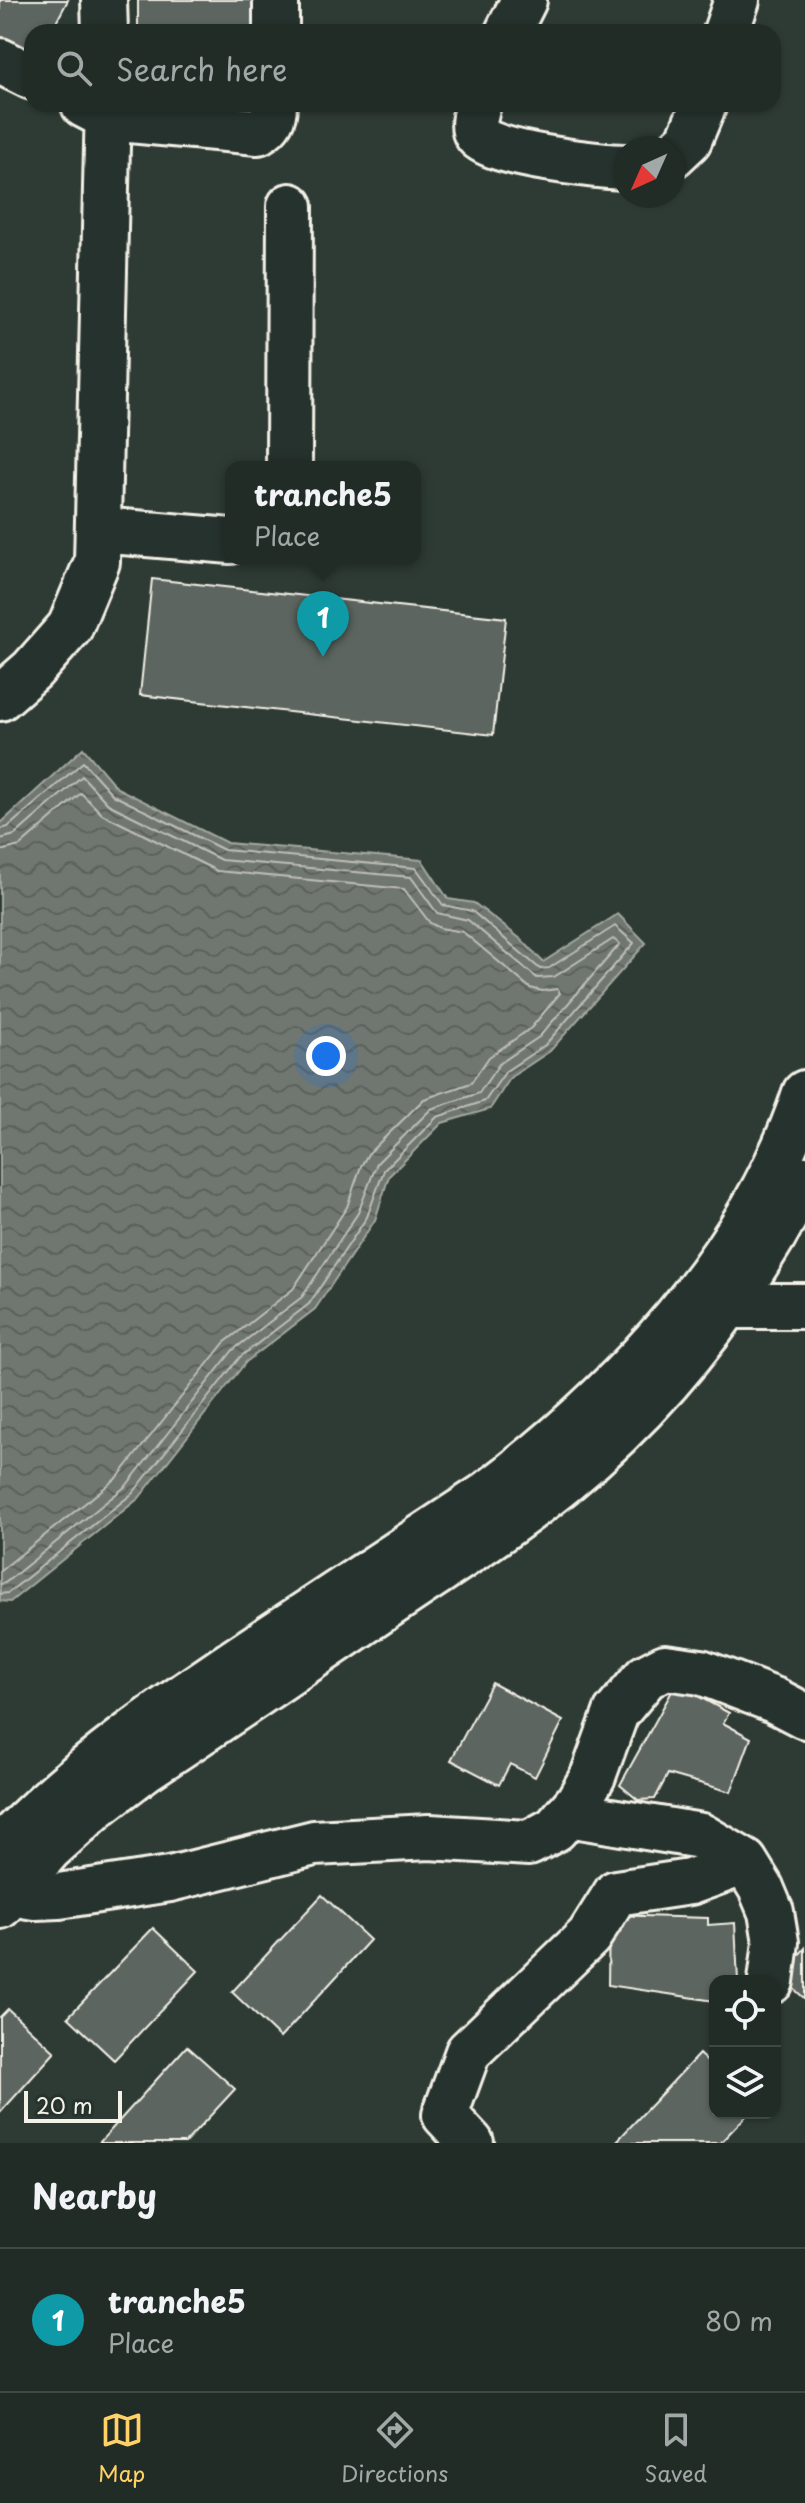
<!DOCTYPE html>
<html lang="en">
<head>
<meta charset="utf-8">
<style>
	:root { --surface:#222c27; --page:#2a342f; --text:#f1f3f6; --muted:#a2a7a7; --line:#3f4844; --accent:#ffd166 }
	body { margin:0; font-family:"Playpen Sans",sans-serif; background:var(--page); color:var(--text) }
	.controls { position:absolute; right:24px; bottom:24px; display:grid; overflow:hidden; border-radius:16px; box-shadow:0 2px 6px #0004 }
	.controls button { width:72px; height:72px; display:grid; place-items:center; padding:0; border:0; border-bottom:2px solid var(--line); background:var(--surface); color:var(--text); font:40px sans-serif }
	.compass { position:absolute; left:613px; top:136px; width:72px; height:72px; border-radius:50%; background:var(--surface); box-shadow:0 2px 6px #0004; rotate:225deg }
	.scale { position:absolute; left:24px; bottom:20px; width:98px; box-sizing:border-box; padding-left:8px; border:4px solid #f4f1e8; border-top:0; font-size:22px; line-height:28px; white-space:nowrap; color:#f4f1e8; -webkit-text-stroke:6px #26332d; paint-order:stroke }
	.you { position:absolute; left:326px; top:1056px; width:28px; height:28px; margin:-20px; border:6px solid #fff; border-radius:50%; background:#1a73e8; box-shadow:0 0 0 12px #1a73e833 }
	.badge { display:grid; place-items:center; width:52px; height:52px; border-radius:50%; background:var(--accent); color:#fff; font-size:26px; font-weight:700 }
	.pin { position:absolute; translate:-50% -66px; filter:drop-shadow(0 2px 4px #0008) }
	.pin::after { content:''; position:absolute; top:42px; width:28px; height:24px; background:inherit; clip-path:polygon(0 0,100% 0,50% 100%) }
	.popup { position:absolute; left:225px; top:461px; width:196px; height:104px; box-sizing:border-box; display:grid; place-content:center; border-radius:16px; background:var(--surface); filter:drop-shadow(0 2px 6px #0005); font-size:26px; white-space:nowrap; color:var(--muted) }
	.popup b { font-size:30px; color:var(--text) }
	.popup::after { content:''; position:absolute; left:50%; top:100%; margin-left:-16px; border:16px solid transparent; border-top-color:var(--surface) }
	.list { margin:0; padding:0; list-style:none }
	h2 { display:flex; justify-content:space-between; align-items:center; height:104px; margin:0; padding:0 32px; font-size:34px }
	h2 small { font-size:26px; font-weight:400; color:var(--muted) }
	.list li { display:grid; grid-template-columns:52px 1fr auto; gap:24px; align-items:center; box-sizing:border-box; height:144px; padding:0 32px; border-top:2px solid var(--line) }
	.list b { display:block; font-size:30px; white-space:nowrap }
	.list p { margin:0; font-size:26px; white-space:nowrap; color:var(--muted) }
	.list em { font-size:26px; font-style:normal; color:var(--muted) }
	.icon { flex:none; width:44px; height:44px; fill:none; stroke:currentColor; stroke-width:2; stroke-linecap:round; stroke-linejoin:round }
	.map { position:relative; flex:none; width:805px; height:2143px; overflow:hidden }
	.search { position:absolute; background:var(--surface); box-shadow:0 2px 6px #0004; left:24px; right:24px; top:24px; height:88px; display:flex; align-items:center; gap:20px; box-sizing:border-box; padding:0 28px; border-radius:24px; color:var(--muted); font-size:30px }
	.sheet { height:248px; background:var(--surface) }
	nav { display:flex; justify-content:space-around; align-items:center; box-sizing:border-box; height:112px; border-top:2px solid var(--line); background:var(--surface); font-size:22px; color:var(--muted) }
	nav a { display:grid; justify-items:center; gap:4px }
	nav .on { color:var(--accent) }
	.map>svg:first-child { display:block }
	.water { fill:url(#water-waves); stroke:#a4a8a0; stroke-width:2 }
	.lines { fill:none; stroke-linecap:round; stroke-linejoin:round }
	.shore { stroke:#bfc0b8; stroke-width:2 }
	.building { fill:#5c655e; stroke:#f4f1e8; stroke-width:2 }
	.minor-casing { stroke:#f4f1e8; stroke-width:50 }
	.major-casing { stroke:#f4f1e8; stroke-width:50 }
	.minor { stroke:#26332d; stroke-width:44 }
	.major { stroke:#26332d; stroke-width:44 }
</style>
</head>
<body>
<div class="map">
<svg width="805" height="2143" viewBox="0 0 805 2143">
	<defs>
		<pattern id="water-waves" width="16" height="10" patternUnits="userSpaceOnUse" patternTransform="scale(2)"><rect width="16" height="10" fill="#6f7770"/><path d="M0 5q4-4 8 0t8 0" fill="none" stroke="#5c605b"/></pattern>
	</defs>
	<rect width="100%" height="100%" fill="#2e3b34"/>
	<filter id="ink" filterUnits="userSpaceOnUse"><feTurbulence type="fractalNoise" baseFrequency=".0125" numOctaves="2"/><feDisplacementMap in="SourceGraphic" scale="16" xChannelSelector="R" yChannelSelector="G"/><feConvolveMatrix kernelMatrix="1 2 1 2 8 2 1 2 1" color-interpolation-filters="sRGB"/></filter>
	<g filter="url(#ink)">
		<!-- water -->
		<path class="water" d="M83 748 117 788 227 843 422 860 448 899 474 903 522 940 543 962 618 914 646 943 550 1051 511 1077 490 1109 442 1123 389 1176 375 1220 315 1309 246 1362 139 1498 10 1602 0 1601V824Z"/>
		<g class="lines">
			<!-- shore -->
			<path class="shore" d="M0 829 8 827 83 762 113 795 224 850 416 868 443 905 472 911 540 969 549 968 615 926 634 943 545 1045 506 1071 485 1101 437 1117 384 1170 367 1217 309 1304 240 1357 133 1493 8 1593 0 1594
				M0 839 15 835 82 776 108 804 221 860 411 877 437 913 468 920 537 978 554 977 613 939 620 944 539 1037 499 1064 479 1093 431 1109 377 1163 358 1213 302 1297 233 1350 126 1486 5 1583 0 1584
				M0 851 20 846 81 793 102 814 217 871 404 889 430 923 440 928 463 932 530 988 542 991 557 989 560 993 531 1028 489 1057 471 1083 424 1099 368 1154 361 1166 347 1207 293 1289 224 1343 118 1477 0 1571"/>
		</g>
		<!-- building -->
		<path class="building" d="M0 0H68L51 32H32V53L0 37Z
			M138 0H265L266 32H138Z
			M152 579 506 618 493 735 140 695Z
			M492 1683 563 1721 535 1777 510 1764 499 1785 451 1760Z
			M676 1684 729 1713 723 1723 751 1738 731 1792 668 1774 655 1799 638 1800 620 1785Z
			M322 1895 370 1940 280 2038 232 1992Z
			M609 1915 708 1918V1925L735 1923 738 1981H715V2001L608 1985Z
			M153 1928 198 1971 114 2060 68 2017Z
			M805 1948V1999L780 1976Z
			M8 2009 55 2052 0 2113V2017Z
			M187 2046 235 2089 185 2143H99Z
			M699 2054 715 2069V2113H749L720 2143H615Z"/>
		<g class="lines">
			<!-- minor casing -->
			<g class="minor-casing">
				<path id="minor" d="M104 0 105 32
					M276 32V0
					M508 32 524 0
					M726 32 737 0
					M0 61 32 77
					M478 104C476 114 471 126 477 135 488 154 601 167 625 167
					M84 105 109 118 258 132C270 125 274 118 274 104
					M673 155 689 140 704 104
					M289 467 290 206
					M99 530 231 541
					M0 698 32 670 70 627 97 562 108 104
					M695 1306H805
					M568 1814 701 1836 745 1862 761 1888 771 1912 776 1942 771 1981
					M0 1891 35 1897 59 1896 170 1879 314 1843 429 1837 529 1843 555 1829 578 1802 593 1776 616 1713 646 1677 665 1667 701 1672 774 1700 805 1716
					M471 2143 445 2115 468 2052 589 1936 616 1893 690 1882 745 1862"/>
			</g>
			<!-- major casing -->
			<g class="major-casing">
				<path id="major" d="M0 1848C79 1765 173 1702 268 1639 341 1591 414 1543 486 1495 621 1393 752 1256 805 1093
					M0 1906 49 1849 98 1805 145 1769C223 1718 300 1665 377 1613 440 1570 506 1529 565 1481 666 1398 745 1295 805 1179"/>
			</g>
			<!-- minor -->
			<use href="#minor" class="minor"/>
			<!-- major -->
			<use href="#major" class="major"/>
		</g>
	</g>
</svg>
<div class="controls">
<button><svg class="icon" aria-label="locate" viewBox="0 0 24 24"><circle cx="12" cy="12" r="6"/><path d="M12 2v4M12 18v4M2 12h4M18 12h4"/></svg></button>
<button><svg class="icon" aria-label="layers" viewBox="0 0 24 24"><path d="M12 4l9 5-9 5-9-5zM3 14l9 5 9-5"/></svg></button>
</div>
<svg class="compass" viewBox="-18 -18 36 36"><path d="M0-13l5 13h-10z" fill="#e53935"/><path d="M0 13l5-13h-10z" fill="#a2a7a7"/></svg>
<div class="scale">20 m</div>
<div class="you"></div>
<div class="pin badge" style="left:323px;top:657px;background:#0f9aa8">1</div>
<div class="popup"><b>tranche5</b>Place</div>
<div class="search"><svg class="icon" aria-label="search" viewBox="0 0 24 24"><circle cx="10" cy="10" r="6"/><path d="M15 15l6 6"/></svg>Search here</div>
</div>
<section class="sheet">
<h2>Nearby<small></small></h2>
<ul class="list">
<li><span class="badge" style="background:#0f9aa8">1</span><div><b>tranche5</b><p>Place</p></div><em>80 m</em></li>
</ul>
</section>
<nav>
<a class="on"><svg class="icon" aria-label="map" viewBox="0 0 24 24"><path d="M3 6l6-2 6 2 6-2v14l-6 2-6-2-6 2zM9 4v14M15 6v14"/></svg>Map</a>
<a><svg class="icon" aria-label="directions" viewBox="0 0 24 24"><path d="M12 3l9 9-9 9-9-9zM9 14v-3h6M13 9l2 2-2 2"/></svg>Directions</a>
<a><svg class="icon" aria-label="saved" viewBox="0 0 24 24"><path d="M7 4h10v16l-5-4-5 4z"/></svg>Saved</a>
</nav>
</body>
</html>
